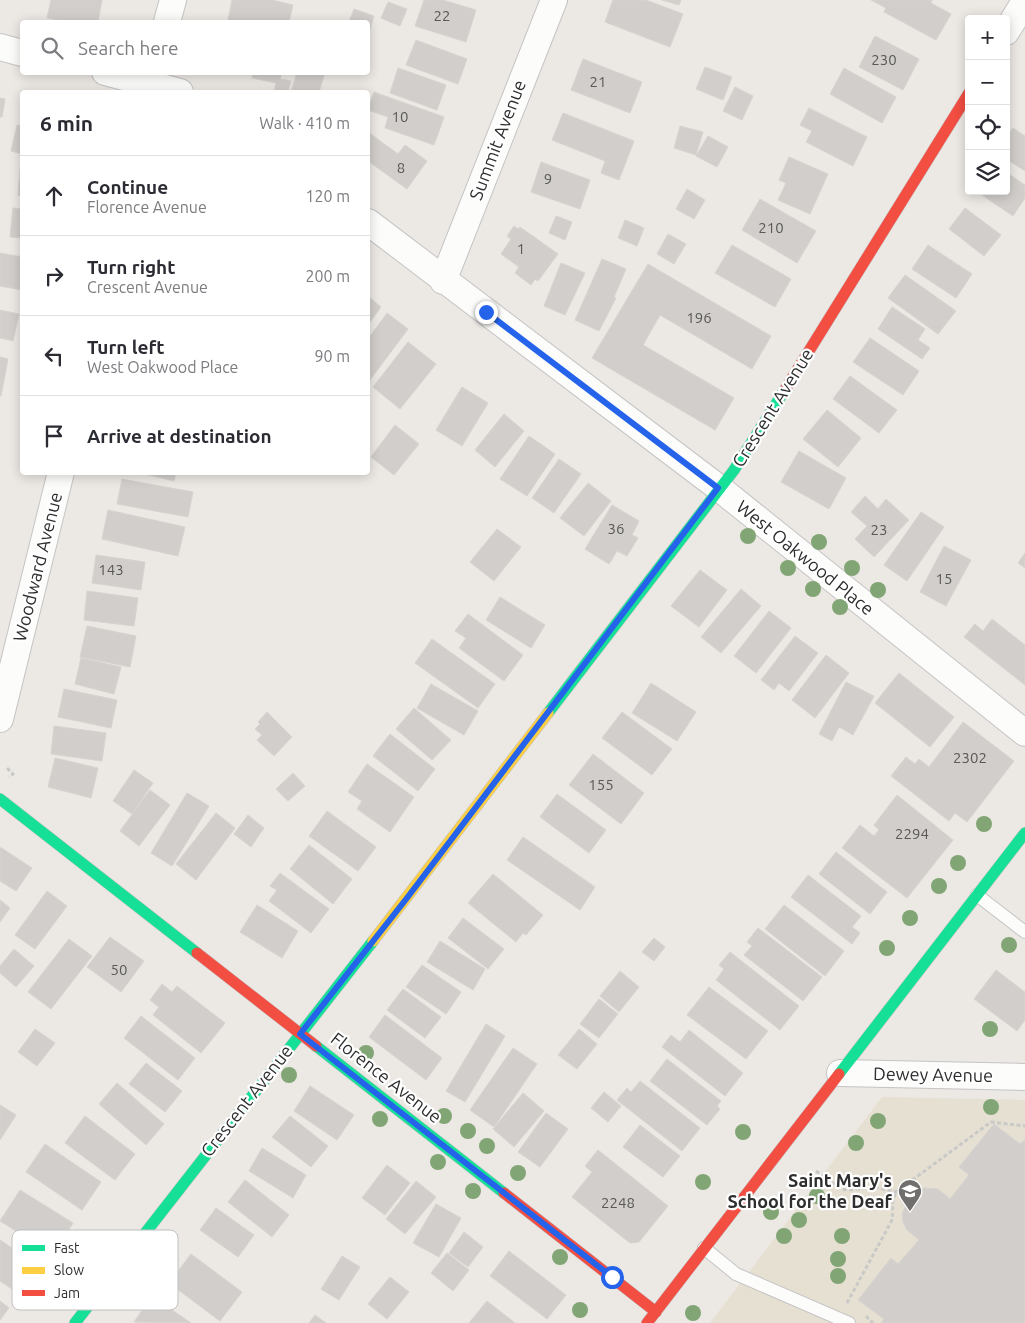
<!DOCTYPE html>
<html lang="en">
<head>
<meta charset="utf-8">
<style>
	:root { --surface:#fff; --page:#f2f2f3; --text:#2b2b33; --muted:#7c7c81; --line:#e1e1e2 }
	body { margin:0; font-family:Ubuntu,sans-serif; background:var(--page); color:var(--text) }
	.controls { position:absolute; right:15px; top:15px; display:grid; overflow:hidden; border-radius:5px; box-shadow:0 2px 12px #0003 }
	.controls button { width:45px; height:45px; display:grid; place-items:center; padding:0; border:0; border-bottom:1px solid var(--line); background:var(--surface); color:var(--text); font:25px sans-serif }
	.stop { position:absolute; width:15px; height:15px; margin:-11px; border:4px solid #2563eb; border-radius:50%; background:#fff }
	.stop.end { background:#2563eb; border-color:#fff; box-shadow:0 1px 5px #0008 }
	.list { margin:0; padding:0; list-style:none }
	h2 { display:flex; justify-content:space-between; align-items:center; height:65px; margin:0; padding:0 20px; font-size:21px }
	h2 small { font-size:16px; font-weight:400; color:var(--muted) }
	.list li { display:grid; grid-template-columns:32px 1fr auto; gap:15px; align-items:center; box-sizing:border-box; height:80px; padding:0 20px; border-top:1px solid var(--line) }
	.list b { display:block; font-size:19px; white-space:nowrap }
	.list p { margin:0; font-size:16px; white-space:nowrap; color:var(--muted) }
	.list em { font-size:16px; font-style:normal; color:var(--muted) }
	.icon { flex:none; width:28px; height:28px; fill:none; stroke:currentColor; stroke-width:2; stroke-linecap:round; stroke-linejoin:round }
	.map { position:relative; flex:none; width:1025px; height:1323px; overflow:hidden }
	.search { position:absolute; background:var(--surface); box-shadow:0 2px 12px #0003; left:20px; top:20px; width:350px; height:55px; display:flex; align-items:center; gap:12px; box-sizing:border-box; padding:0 18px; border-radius:5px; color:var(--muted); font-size:19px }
	.panel { position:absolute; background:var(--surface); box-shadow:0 2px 12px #0003; left:20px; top:90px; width:350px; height:385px; border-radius:5px }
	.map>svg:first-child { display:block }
	.education { fill:#e6e0d3 }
	.building { fill:#d1cecb; stroke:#d7d4d0 }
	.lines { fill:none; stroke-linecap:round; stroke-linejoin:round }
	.lane-casing { stroke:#c5c4c5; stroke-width:14 }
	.street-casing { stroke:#c5c4c5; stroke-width:28 }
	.fast-casing { stroke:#c5c4c5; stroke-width:12 }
	.slow-casing { stroke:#c5c4c5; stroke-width:12 }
	.jam-casing { stroke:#c5c4c5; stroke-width:12 }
	.path { stroke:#c9c9c8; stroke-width:3; stroke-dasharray:4 2.5; stroke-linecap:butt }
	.lane { stroke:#fcfcfb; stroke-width:12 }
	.street { stroke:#fcfcfb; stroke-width:26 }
	.fast { stroke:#16e098; stroke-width:11 }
	.slow { stroke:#ffcf43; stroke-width:11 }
	.jam { stroke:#f24e42; stroke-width:11 }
	.tree { fill:#82a575 }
	.route { stroke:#2563eb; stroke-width:6 }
	.labels { text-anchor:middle; stroke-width:4.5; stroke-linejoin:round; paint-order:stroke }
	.number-label { font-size:15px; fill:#585857 }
	.street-label { font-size:18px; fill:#2e2e2e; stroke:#fff }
	.poi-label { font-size:18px; font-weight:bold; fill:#2e2e2e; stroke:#fff; text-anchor:end }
	.key { fill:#fff; stroke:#c0c0c0; stroke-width:1 }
	.key-label { font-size:14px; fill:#2e2e2e }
</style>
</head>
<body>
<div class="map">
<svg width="1025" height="1323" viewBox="0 0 1025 1323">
	<rect width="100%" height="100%" fill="#ece8e4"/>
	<!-- education -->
	<path class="education" d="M882 1097 1025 1100V1323H710Z"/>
	<!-- building -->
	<path class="building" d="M51 0H102L98 22H71L47 18Z
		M232 0H272L293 5 289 22H240L228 20Z
		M424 0H443L476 10 466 42 415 26Z
		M613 0H646L683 14 670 47 605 22Z
		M662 0H681L679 5Z
		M871 0H932L931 3 951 14 936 40 884 12 886 8Z
		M388 2 407 9 400 26 381 18Z
		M354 9 374 16 368 36V22H349Z
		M875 36 919 59 903 90 859 67Z
		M416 40 467 59 458 84 406 65Z
		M583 59 642 82 630 113 571 90Z
		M705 67 732 77 723 100 696 89Z
		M398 68 446 85 437 110 390 93Z
		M844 68 896 97 882 123 830 94Z
		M253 72H282L280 79 291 81 288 92H274L276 83 252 78Z
		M297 72H325L319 92H291Z
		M735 87 753 96 742 120 723 111Z
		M374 92 444 117 434 145 385 128 388 117 368 110Z
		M0 98 5 99 2 117H0Z
		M809 108 867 137 853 166 806 142 812 131 800 125Z
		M563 113 634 141 619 180 601 173 605 161 552 140Z
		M17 125 22 126V154L11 151Z
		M680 126 703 132 696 155 674 148Z
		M1013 128 1025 136V171L1006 159V139Z
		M368 132 398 154 405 145 427 161 407 189 368 161Z
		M708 136 728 147 717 167 696 156Z
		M789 157 828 174 810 214 778 200 786 183 779 180Z
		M541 162 590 180 580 209 531 192Z
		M20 169 22 170V196L18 195Z
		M1006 172 1025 185V198L1013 216 976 191H1006Z
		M687 189 705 200 694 219 676 209Z
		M760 199 816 231 797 263 742 230Z
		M13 208 22 209V238L10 237Z
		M965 208 1001 235 984 256 949 229Z
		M556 216 572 222 565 240 549 233Z
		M625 220 644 228 637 246 618 238Z
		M514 226 518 229 520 227 558 254 538 281 535 279 531 285 515 273 519 267 501 254 511 239 507 236Z
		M668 234 686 244 674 264 657 254Z
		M732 245 791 279 775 307 715 273Z
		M928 245 972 274 956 298 912 269Z
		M0 253 22 257V290L0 286Z
		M602 259 626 269 614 297 616 298 599 331 575 320Z
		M561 263 585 273 565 315 544 306Z
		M648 264 771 336 752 369 660 315 643 345 734 398 715 430 592 358Z
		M905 275 956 311 938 334 888 298Z
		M368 296 381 307 368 325Z
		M892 307 925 329 918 340 930 348 922 359 878 329Z
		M0 310 19 314 13 341 0 338Z
		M387 313 408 329 370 380 368 377V339Z
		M870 338 919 371 903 395 853 362Z
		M408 342 436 364 400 409 373 387Z
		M0 357 8 359 1 396H0Z
		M850 376 897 410 879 433 833 399Z
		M462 387 488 403 462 446 436 430Z
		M827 410 861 438 838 467 803 439Z
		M504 414 524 431 495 467 475 450Z
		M395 425 419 444 394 475 371 457Z
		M529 436 555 454 527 496 500 479Z
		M799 451 846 478 829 509 781 482Z
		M559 459 581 474 554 513 532 498Z
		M137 472H176L174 481Z
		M122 479 193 492 188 517 117 504Z
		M588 483 611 501 584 536 560 518Z
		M865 496 878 509 886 499 909 520 874 557 855 539 867 526 851 512Z
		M612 505 639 521 632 535 638 538 627 556 617 551 609 564 585 549Z
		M108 510 185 527 178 556 102 539Z
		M921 512 944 527 907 581 884 565Z
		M497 529 521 547 494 581 470 562Z
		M944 546 971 560 946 606 920 592Z
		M1025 553V568L1018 563Z
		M96 555 145 562 141 590 92 583Z
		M700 570 727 590 699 627 671 606Z
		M741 589 761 606 721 653 701 637Z
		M87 591 138 598 134 626 84 620Z
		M500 597 545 625 531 648 486 620Z
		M769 611 791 628 756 673 734 656Z
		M468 614 523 655 504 681 459 648 466 638 455 631Z
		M992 619 1025 645V685L964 637 975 624 983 631Z
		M87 626 136 636 130 667 80 657Z
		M795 636 818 653 789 691 779 683 774 690 761 680Z
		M432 639 495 684 478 708 415 663Z
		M826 655 849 673 815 718 792 700Z
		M81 658 121 667 114 694 75 684Z
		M899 673 954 717 930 747 875 703Z
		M846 682 874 696 853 735 839 727 832 741 819 734Z
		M651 683 696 712 677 741 632 713Z
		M431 684 478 711 464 735 417 708Z
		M64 689 117 700 111 728 58 717Z
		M414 708 451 740 432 760 396 729Z
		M267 712 292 737 274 756 257 740 262 735 255 729 260 724 258 722Z
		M622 712 672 749 652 775 602 738Z
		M963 722 1014 761 967 822 955 813 949 821 891 776 906 757 915 764 919 759 929 767Z
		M54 726 106 733 102 761 51 754Z
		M390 734 435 769 418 791 373 756Z
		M593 754 644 793 621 824 569 785Z
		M55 758 98 768 91 798 48 787Z
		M367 764 414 797 390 832 357 809 362 801 348 792Z
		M134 770 153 783 132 814 113 801Z
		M293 773 305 786 288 801 276 789Z
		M150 790 170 805 139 846 120 831Z
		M187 793 209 806 172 866 151 853Z
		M557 794 606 830 589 853 540 817Z
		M897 795 953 840 907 898 842 848 860 825 874 836 879 830 874 825Z
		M327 811 376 847 358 871 309 836Z
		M216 813 235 828 196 880 176 864Z
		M248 815 264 828 251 847 234 834Z
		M523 837 595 887 580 910 507 860Z
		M309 845 352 879 333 904 290 869Z
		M0 847 32 868 16 891 0 881Z
		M836 852 887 892 870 914 819 874Z
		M280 873 329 909 311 933 269 901 277 890 270 886Z
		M493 874 543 915 526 935 523 933 516 942 468 903Z
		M808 875 861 916 852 927 860 933 852 944 791 897Z
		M47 891 67 906 35 949 15 935Z
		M0 900 10 908 0 922Z
		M257 905 298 931 282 958 240 932Z
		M784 905 844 951 825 976 765 929Z
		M463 918 504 949 488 969 448 938Z
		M758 928 822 977 803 1001 744 955 752 946 747 942Z
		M110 937 144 961 121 992 87 967Z
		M654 938 665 947 654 961 642 952Z
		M69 939 92 956 51 1009 28 992Z
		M440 941 485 969 473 990 427 962Z
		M14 949 34 966 16 987 0 973V966Z
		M730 952 799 1006 780 1030 716 980 724 969 719 965Z
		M422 965 461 992 446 1014 406 987Z
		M996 970 1025 992V1020L1017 1031 974 999Z
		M620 971 639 987 619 1012 600 996Z
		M162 984 172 992 177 986 225 1023 201 1053 153 1015 159 1007 150 1000Z
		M709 987 768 1031 746 1059 687 1015Z
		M403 989 441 1017 425 1038 387 1010Z
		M599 999 618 1014 599 1038 580 1024Z
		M385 1015 442 1058 426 1080 369 1037Z
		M141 1016 195 1058 178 1080 124 1038Z
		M486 1024 505 1036 465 1102 446 1091Z
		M35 1029 55 1043 37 1066 18 1052Z
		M579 1029 597 1044 577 1069 558 1055Z
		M689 1030 743 1073 725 1096 662 1047 671 1035 680 1042Z
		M513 1048 537 1064 494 1127 470 1110Z
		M667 1059 721 1101 717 1106 720 1109 707 1125 650 1081Z
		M146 1063 182 1091 165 1112 129 1084Z
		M640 1081 700 1128 682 1151 617 1100 627 1088 631 1092Z
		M117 1083 164 1124 146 1145 99 1104Z
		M310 1086 354 1115 337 1140 294 1111Z
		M604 1092 621 1106 608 1122 591 1108Z
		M523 1093 544 1111 514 1147 493 1129Z
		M0 1105 16 1115 0 1140Z
		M546 1113 568 1129 540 1167 518 1152Z
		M85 1116 135 1154 115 1180 65 1143Z
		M290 1116 328 1146 311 1167 272 1137Z
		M994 1124 1020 1144 1025 1140V1323H881L884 1319 858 1300 891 1258 898 1264 919 1240 907 1230 903 1222 902 1214 906 1205 915 1192 923 1188 938 1189 950 1199 969 1175 959 1167Z
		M640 1125 680 1156 663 1177 623 1147Z
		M45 1144 101 1182 82 1210 26 1172Z
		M262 1148 306 1175 293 1198 249 1171Z
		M598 1150 668 1206 639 1242 630 1243 572 1197 592 1172 585 1166Z
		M387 1165 410 1183 385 1215 362 1198Z
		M245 1180 289 1215 272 1237 228 1202Z
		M416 1181 436 1197 405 1234 386 1219Z
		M20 1190 73 1223 53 1254 0 1221Z
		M436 1204 461 1218 439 1257 413 1243Z
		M216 1208 254 1235 238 1257 200 1230Z
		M464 1232 483 1247 468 1267 449 1253Z
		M0 1240 44 1269 25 1298 0 1281Z
		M509 1251 566 1295 547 1319 490 1276Z
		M447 1253 469 1270 453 1291 431 1273Z
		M191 1254 242 1292 220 1321 169 1283Z
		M342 1256 360 1267 339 1300 321 1289Z
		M390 1277 409 1292 387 1319 368 1304Z
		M152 1296 191 1323 134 1322Z
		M0 1301 9 1308 0 1320Z
		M487 1301 515 1323H469Z
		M315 1315 326 1323H309Z"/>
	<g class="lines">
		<!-- lane casing -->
		<g class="lane-casing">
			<path id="lane" d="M977 895 1025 932
				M704 1248 736 1274 849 1323"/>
		</g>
		<!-- street casing -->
		<g class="street-casing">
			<path id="street" d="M167 22 173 0
				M1006 32 1025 1
				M0 47 22 53
				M105 72 180 92
				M368 222 719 488 1025 733
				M443 281 554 0
				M0 719 61 472
				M840 1073 1025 1077"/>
		</g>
		<!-- fast casing -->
		<g class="fast-casing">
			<path id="fast" d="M548 713 734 470 786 388
				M0 799 197 953
				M316 1046 504 1193
				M839 1074 1025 833
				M75 1323 373 941"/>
		</g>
		<!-- slow casing -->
		<g class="slow-casing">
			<path id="slow" d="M373 941 548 713"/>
		</g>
		<!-- jam casing -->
		<g class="jam-casing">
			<path id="jam" d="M786 388 969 93
				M197 953 316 1046
				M504 1193 656 1312
				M647 1323 839 1074"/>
		</g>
		<!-- path -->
		<path class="path" d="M7 768 13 774 9 777
			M816 1171 841 1189 848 1190 875 1187 900 1193 906 1198
			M847 1303 891 1222C895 1211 890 1203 896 1192L991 1122 1025 1126
			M866 1316 873 1323"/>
		<!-- lane -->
		<use href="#lane" class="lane"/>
		<!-- street -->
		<use href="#street" class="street"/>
		<!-- fast -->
		<use href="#fast" class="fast"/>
		<!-- slow -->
		<use href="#slow" class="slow"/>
		<!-- jam -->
		<use href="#jam" class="jam"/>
	</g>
	<!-- trees -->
	<g class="tree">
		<circle cx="748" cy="536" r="8"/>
		<circle cx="819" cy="542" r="8"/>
		<circle cx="788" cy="568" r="8"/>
		<circle cx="852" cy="568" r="8"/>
		<circle cx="813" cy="589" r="8"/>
		<circle cx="878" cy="590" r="8"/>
		<circle cx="840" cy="607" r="8"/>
		<circle cx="984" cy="824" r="8"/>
		<circle cx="958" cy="863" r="8"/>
		<circle cx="939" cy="886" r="8"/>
		<circle cx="910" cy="918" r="8"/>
		<circle cx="1009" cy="945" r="8"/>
		<circle cx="887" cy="948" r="8"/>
		<circle cx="990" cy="1029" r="8"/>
		<circle cx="366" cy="1053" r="8"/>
		<circle cx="289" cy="1075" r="8"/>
		<circle cx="991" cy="1107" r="8"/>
		<circle cx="444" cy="1116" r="8"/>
		<circle cx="380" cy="1119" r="8"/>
		<circle cx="878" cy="1121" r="8"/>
		<circle cx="468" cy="1131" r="8"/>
		<circle cx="743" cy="1132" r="8"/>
		<circle cx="856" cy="1143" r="8"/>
		<circle cx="487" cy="1146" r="8"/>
		<circle cx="438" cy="1162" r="8"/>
		<circle cx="518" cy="1173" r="8"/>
		<circle cx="703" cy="1182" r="8"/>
		<circle cx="473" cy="1191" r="8"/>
		<circle cx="817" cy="1196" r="8"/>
		<circle cx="771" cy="1212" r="8"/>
		<circle cx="799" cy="1220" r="8"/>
		<circle cx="784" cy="1236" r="8"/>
		<circle cx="842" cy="1236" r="8"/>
		<circle cx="560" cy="1257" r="8"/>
		<circle cx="838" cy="1259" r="8"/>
		<circle cx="838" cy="1276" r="8"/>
		<circle cx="580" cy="1310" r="8"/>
		<circle cx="693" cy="1313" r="8"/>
	</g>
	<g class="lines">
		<!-- route -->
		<path class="route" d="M486 312 718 488 407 898 300 1034 612 1277"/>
	</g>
	<!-- icons -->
	<defs>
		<g id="school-pin" transform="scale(1.25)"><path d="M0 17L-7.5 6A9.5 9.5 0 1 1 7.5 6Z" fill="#706f6e" stroke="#fff"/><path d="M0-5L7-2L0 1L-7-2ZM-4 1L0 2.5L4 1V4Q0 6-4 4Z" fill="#fff"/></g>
	</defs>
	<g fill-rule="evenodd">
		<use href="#school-pin" x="910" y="1191"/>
	</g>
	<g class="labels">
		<!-- number labels -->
		<g class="number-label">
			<text x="442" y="21">22</text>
			<text x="884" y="65">230</text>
			<text x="598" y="87">21</text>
			<text x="400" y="122">10</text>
			<text x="401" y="173">8</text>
			<text x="548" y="184">9</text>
			<text x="771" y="233">210</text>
			<text x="521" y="254">1</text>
			<text x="699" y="323">196</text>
			<text x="616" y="534">36</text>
			<text x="879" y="535">23</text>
			<text x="111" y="575">143</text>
			<text x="944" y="584">15</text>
			<text x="970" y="763">2302</text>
			<text x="601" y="790">155</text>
			<text x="912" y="839">2294</text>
			<text x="119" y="975">50</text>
			<text x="618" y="1208">2248</text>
		</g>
		<!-- street labels -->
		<g class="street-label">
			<text transform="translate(498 140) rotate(-69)" y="6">Summit Avenue</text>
			<text transform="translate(773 408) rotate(-58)" y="6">Crescent Avenue</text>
			<text transform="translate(805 558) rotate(39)" y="6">West Oakwood Place</text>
			<text transform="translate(38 567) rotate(-76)" y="6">Woodward Avenue</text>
			<text transform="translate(933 1075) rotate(1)" y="6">Dewey Avenue</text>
			<text transform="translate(386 1078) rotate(38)" y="6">Florence Avenue</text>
			<text transform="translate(247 1101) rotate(-52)" y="6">Crescent Avenue</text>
		</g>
		<!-- poi labels -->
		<g class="poi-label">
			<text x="892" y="1187">Saint Mary's<tspan x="892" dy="21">School for the Deaf</tspan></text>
		</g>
	</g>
	<!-- legend -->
	<rect x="12" y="1230" width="166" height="80" rx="8" class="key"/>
	<rect x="22" y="1245" width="23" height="6" fill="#16e098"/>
	<rect x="22" y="1267" width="23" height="7" fill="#ffcf43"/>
	<rect x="22" y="1290" width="23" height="6" fill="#f24e42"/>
	<g class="key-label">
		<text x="54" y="1253">Fast</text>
		<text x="54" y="1275">Slow</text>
		<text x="54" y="1298">Jam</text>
	</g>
</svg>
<div class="controls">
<button>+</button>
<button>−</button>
<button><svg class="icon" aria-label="locate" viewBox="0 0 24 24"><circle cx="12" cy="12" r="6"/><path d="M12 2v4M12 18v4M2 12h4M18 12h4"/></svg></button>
<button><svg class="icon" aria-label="layers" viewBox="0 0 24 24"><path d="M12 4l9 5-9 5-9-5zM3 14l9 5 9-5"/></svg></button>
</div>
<div class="stop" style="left:612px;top:1277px"></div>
<div class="stop end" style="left:486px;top:312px"></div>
<div class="search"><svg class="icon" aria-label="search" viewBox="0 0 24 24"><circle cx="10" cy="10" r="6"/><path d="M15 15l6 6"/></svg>Search here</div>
<section class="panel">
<h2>6 min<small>Walk · 410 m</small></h2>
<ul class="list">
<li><svg class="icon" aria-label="ahead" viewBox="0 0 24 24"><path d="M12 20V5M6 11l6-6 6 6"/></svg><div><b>Continue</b><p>Florence Avenue</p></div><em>120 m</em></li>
<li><svg class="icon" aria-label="right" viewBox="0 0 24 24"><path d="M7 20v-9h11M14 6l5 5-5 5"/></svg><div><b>Turn right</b><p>Crescent Avenue</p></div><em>200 m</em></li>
<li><svg class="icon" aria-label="left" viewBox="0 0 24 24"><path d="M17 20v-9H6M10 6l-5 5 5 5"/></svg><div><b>Turn left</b><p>West Oakwood Place</p></div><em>90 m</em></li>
<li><svg class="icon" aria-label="arrive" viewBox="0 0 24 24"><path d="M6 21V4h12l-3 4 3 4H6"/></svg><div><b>Arrive at destination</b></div></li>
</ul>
</section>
</div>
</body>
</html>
